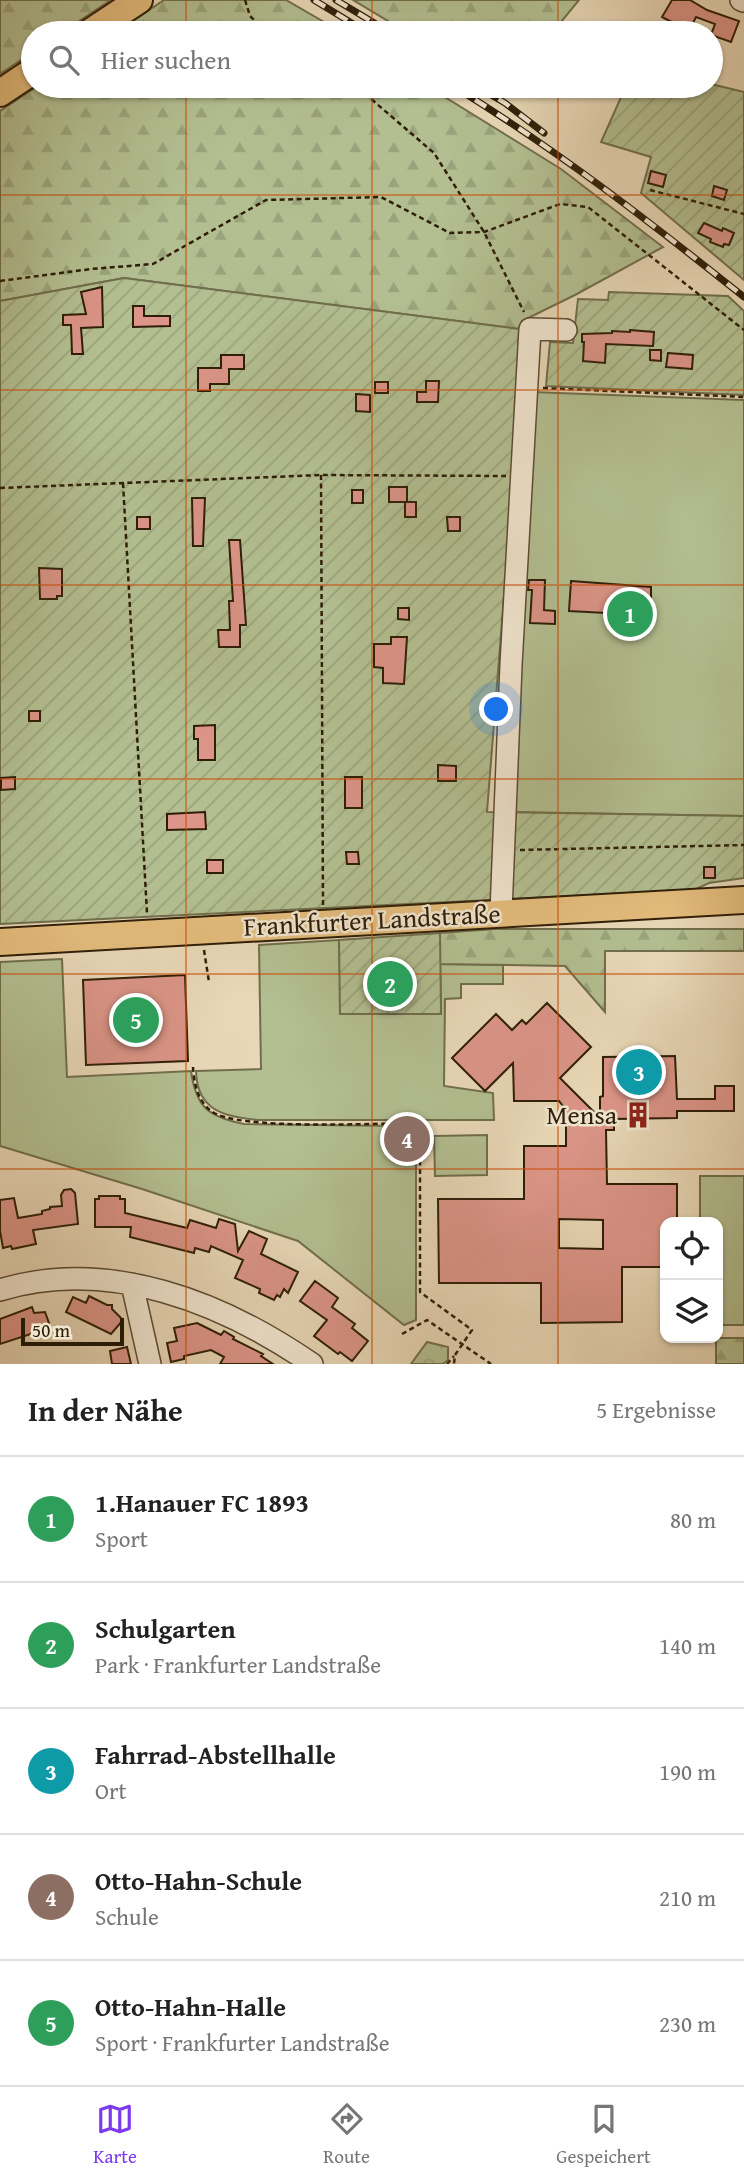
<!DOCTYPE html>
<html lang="de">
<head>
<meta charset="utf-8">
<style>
	:root { --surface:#fff; --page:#f2f2f2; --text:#222; --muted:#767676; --line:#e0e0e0; --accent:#7c3aed }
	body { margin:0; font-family:"Gentium Book Plus",serif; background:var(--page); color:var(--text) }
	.controls { position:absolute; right:21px; bottom:21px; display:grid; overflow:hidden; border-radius:14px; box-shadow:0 2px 5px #0004 }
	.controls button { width:63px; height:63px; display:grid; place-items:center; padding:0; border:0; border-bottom:2px solid var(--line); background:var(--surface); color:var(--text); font:35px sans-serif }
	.scale { position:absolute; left:21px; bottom:18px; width:103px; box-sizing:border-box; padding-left:7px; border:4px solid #2e1e08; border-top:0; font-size:19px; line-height:24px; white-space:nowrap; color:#2e1e08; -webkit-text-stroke:5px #f1e6d0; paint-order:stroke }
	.you { position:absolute; left:497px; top:710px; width:24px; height:24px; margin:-18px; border:5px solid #fff; border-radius:50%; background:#1a73e8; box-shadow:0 0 0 10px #1a73e833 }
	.badge { display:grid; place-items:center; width:46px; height:46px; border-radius:50%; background:var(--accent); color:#fff; font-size:23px; font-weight:700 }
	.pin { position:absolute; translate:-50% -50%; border:4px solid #fff; box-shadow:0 2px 7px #0006 }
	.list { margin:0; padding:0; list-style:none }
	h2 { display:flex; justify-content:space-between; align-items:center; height:91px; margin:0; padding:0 28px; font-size:30px }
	h2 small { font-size:23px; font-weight:400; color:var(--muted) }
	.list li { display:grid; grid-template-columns:46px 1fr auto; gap:21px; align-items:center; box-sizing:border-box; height:126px; padding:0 28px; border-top:2px solid var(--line) }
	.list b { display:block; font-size:26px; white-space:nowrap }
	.list p { margin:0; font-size:23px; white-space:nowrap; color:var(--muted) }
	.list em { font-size:23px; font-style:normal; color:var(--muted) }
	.icon { flex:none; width:38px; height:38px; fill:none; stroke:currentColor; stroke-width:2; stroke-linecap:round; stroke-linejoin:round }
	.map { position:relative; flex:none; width:744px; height:1364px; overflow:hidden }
	.search { position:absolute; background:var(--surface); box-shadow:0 2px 5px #0004; left:21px; right:21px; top:21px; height:77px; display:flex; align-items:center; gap:18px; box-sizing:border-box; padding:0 24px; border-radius:38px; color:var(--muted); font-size:26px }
	.sheet { height:721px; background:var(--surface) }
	nav { display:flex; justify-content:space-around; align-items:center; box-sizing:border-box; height:98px; border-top:2px solid var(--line); background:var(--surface); font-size:19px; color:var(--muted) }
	nav a { display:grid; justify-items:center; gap:4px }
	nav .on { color:var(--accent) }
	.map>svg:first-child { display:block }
	.grass { fill:#b3bf91; stroke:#706e4c; stroke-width:2 }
	.forest { fill:url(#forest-firs); stroke:#706e4c; stroke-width:2 }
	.park { fill:url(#park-crowns); stroke:#706e4c; stroke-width:2 }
	.garden { fill:url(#garden-furrows); stroke:#706e4c; stroke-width:2 }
	.building { fill:#dc9588; stroke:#2e1e08; stroke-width:2; fill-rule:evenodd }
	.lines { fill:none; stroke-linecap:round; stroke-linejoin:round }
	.minor-casing { stroke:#5d4c34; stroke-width:24 }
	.major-casing { stroke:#2e1e08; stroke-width:30 }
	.path { stroke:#2e1e08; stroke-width:2.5; stroke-dasharray:5 3.5; stroke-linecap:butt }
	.minor { stroke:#f1e6d0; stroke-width:21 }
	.major { stroke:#e4bc7c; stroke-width:26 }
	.rail-casing { stroke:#2e1e08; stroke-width:7 }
	.rail { stroke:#f1e6d0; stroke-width:4.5; stroke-dasharray:13; stroke-linecap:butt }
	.grid { fill:none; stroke:#cc500b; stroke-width:2; stroke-opacity:0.55 }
	.labels { text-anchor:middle; stroke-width:5; stroke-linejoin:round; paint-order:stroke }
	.street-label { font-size:26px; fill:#2e1e08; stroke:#f1e6d0 }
	.poi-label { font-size:26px; fill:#2e1e08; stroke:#f1e6d0; text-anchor:end }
</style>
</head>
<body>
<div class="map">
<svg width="744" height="1364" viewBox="0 0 744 1364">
	<defs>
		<pattern id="forest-firs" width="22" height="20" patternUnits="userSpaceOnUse" patternTransform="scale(1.75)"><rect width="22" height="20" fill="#b3bf91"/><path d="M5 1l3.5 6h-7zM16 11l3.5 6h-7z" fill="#9aa47c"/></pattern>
		<pattern id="park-crowns" width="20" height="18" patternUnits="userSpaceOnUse" patternTransform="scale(1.75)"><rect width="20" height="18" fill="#b3bf91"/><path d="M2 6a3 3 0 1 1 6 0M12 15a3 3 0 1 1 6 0" fill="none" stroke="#9aa47c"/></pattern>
		<pattern id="garden-furrows" width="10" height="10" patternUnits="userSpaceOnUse" patternTransform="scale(1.75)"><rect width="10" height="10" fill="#b3bf91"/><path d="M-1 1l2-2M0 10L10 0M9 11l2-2" fill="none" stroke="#9aa47c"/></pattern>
	</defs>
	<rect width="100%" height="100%" fill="#e9d8b7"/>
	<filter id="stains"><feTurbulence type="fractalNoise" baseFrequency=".00286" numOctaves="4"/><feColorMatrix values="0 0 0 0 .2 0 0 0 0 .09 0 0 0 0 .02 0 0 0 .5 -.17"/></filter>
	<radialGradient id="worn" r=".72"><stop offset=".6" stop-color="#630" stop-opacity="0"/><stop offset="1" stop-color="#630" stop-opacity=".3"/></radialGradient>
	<!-- grass -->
	<path class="grass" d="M532 392 744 400V816L504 812Z
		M339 940 341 1014H441L440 964 503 965V984H461V998L445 999 444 1086 493 1093 494 1120H258C225 1117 197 1111 196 1071L261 1069 259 945Z
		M62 959 67 1077 191 1071C196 1108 209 1117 244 1124L401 1126 408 1131 416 1133V1320L404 1325 298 1241 142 1189 0 1146V962Z
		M487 1135V1175L435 1176 434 1136Z
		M700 1176H744V1325H718V1222H700Z"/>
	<!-- forest -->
	<path class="forest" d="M0 0H111L61 33H33V52L0 74Z
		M164 0H286L343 33H115Z
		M353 0H579L552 33H408Z
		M38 86H427L561 169 663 247 575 295 522 321 519 329 124 278 0 301V111Z
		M495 929H744V951H605V1012L565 966 440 964V933Z
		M716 1338H744V1364H716Z"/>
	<!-- park -->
	<path class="park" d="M427 1342 448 1347V1360L443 1364H411Z"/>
	<!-- garden -->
	<path class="garden" d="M711 84 744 92V280L641 193 651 157 601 142 626 86Z
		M124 278 519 329 514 469 487 812 744 816V878L709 883 694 890 0 924V301Z
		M609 292 728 296 744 311V395L546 386 550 342 573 343 578 299 608 300Z
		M440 933 441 1014H340L339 940Z"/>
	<!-- building -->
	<path class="building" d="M672 0H690L707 10 739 21 731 42 711 35 715 24 696 17 689 31 662 17Z
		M651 171 666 175 663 187 648 183Z
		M714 186 727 190 724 200 712 196Z
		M704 223 722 231 723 228 734 233 729 245 724 244 723 247 710 242 711 239 698 233Z
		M102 287 103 327 81 328 83 354H72L71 325H63V315L86 314 81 292Z
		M133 306H144V316H170V326L133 327Z
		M630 330 654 332 653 346 606 344 605 363 583 361 584 342H582V334L612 333V331L630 332Z
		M650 350H661V361L650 360Z
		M668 353 693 355 692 369 666 367Z
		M221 355H244V369H229V384H210V391H198V368H221Z
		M426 381H439L438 402H417V392H426Z
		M375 382H388V393H375Z
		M356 394 370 395V412L356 411Z
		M389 487H407V502H389Z
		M352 490H363V503H352Z
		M192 498H205L203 546H193Z
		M405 502H416V517H405Z
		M137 517H150V529H137Z
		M447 517H460V531H448Z
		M229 540H240L246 625H240V647H219L218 630H230L229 601H233Z
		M39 568 62 569V596H57V599H40Z
		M529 580H545L544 610 555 611V624L530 623 532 590H528Z
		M571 581 651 587V604L634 603 629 605V609L606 608V613L569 611Z
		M398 608H409V620L398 619Z
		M391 637H407L404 684 383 683V668L374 667V644H391Z
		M29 711H40V721H29Z
		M215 725V760H198V739H194V726Z
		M438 765 456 766V781H438Z
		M15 777V789L1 790V778Z
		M345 777H362V808H345Z
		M205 812 206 829 167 830V814Z
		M346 852H358L359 864H347Z
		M207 860H223V873H207Z
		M704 867H715V878H704Z
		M185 975 188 1061 86 1065 83 980Z
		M547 1003 591 1047 560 1078 600 1118V1097L603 1096V1057L675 1056 677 1099H715V1086H734V1111H677V1118L614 1119V1130H606L607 1184H677V1222H665V1267H622V1322L541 1323V1283H439L438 1199H524V1146H566V1110L559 1101H514L513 1063 485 1091 452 1058 496 1014 512 1030 522 1020 526 1024ZM559 1219 603 1220V1249L559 1248Z
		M71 1189 75 1193 78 1224 33 1230 36 1244 12 1249 11 1246 3 1248 0 1231V1200L14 1198 18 1218 42 1214V1211L50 1209V1207L62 1206 61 1195 64 1190Z
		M99 1196H120V1199H125V1213L187 1228 190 1220 216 1228 219 1219 235 1224 238 1251 249 1231 267 1239 261 1254 298 1272 288 1293 284 1289 280 1297 277 1295 274 1300 259 1293 260 1289 235 1278 243 1260 211 1246 209 1252 195 1248 194 1253 130 1237 131 1227H95V1199H99Z
		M315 1281 338 1298 332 1307 355 1324 352 1328 368 1341 352 1361 340 1352 338 1354 314 1336 327 1320 300 1301Z
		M89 1296 107 1305H112V1309L123 1320 111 1334 66 1312 73 1297 86 1303Z
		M32 1307 34 1313 45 1312 49 1323 38 1327 37 1332 0 1344V1319Z
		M197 1323 221 1335 224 1331 234 1337 233 1339 263 1354 261 1356 273 1364H220L224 1357 211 1350 184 1356V1359L171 1362 167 1343 177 1341 174 1328Z
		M127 1347 131 1364H112L110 1351Z"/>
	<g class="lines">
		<!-- minor casing -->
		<g class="minor-casing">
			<path id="minor" d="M741 0 744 1
				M501 912 511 665 530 329 566 330
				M132 1284 150 1364
				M0 1290C109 1257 222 1302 312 1364"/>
		</g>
		<!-- major casing -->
		<g class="major-casing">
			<path id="major" d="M89 33 139 0
				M0 93 33 71
				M0 942 744 900"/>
		</g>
		<!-- path -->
		<path class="path" d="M245 0 250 16 267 33
			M350 86 363 92 434 153 484 232 524 312
			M650 190 744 214
			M0 281 91 269 153 264 266 200 381 197 450 233 484 232 560 204 588 207 744 330
			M543 388 744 397
			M321 475 323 905
			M123 483 147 913
			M0 488 321 475 506 476
			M520 850 744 845
			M204 950 209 982
			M193 1067C194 1083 197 1100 211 1111 236 1131 381 1123 420 1123V1292L472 1330 455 1355 454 1364
			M404 1123 409 1129 418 1130
			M402 1334 427 1320 491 1364
			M447 1364 454 1356"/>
		<!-- minor -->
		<use href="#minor" class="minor"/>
		<!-- major -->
		<use href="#major" class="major"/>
		<!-- rail casing -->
		<g class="rail-casing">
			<path id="rail" d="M314 0 368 33
				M336 0 391 33
				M453 86C556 149 650 222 744 297
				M476 86 505 103 544 133"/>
		</g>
		<!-- rail -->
		<use href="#rail" class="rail"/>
	</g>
	<!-- grid -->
	<path class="grid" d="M186 0V33M372 0V33M558 0V33M186 86V1364M372 86V1364M558 86V1364M0 195H744M0 390H744M0 585H744M0 779H744M0 974H744M0 1169H744"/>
	<!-- icons -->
	<defs>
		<g id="building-bare" transform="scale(2.1)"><path d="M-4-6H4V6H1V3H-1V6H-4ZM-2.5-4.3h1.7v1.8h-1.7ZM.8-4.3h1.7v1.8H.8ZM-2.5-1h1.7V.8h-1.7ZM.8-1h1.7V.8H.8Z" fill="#8f2418" stroke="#f1e6d0" stroke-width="2.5" paint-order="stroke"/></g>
	</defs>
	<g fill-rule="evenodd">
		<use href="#building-bare" x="638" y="1115"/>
	</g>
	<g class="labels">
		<!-- street labels -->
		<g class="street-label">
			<text transform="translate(372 920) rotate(-3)" y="9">Frankfurter Landstraße</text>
		</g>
		<!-- poi labels -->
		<g class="poi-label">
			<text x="617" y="1124">Mensa</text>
		</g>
	</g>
	<rect width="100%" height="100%" filter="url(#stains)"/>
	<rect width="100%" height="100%" fill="url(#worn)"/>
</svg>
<div class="controls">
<button><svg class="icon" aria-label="locate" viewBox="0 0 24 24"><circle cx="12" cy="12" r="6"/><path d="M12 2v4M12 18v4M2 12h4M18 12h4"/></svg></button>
<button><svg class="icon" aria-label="layers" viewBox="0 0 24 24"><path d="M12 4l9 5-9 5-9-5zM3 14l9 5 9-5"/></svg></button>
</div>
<div class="scale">50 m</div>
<div class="you"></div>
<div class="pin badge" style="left:630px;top:614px;background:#2e9e5b">1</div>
<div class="pin badge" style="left:390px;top:984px;background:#2e9e5b">2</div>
<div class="pin badge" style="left:639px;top:1072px;background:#0f9aa8">3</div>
<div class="pin badge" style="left:407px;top:1139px;background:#8d6e63">4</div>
<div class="pin badge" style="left:136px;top:1020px;background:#2e9e5b">5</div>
<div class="search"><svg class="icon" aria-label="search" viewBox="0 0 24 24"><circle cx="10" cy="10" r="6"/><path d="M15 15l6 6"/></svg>Hier suchen</div>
</div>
<section class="sheet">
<h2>In der Nähe<small>5 Ergebnisse</small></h2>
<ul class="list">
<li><span class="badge" style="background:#2e9e5b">1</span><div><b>1.Hanauer FC 1893</b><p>Sport</p></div><em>80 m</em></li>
<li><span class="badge" style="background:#2e9e5b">2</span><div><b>Schulgarten</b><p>Park · Frankfurter Landstraße</p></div><em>140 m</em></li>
<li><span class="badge" style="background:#0f9aa8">3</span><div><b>Fahrrad-Abstellhalle</b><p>Ort</p></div><em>190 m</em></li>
<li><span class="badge" style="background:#8d6e63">4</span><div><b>Otto-Hahn-Schule</b><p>Schule</p></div><em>210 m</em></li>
<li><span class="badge" style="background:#2e9e5b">5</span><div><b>Otto-Hahn-Halle</b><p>Sport · Frankfurter Landstraße</p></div><em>230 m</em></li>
</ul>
</section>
<nav>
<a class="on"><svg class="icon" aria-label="map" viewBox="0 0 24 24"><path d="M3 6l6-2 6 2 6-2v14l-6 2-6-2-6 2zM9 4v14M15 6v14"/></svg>Karte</a>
<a><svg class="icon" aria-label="directions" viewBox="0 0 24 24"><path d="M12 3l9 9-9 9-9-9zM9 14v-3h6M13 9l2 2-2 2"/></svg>Route</a>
<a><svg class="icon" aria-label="saved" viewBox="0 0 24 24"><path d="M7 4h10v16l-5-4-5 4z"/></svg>Gespeichert</a>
</nav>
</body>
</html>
